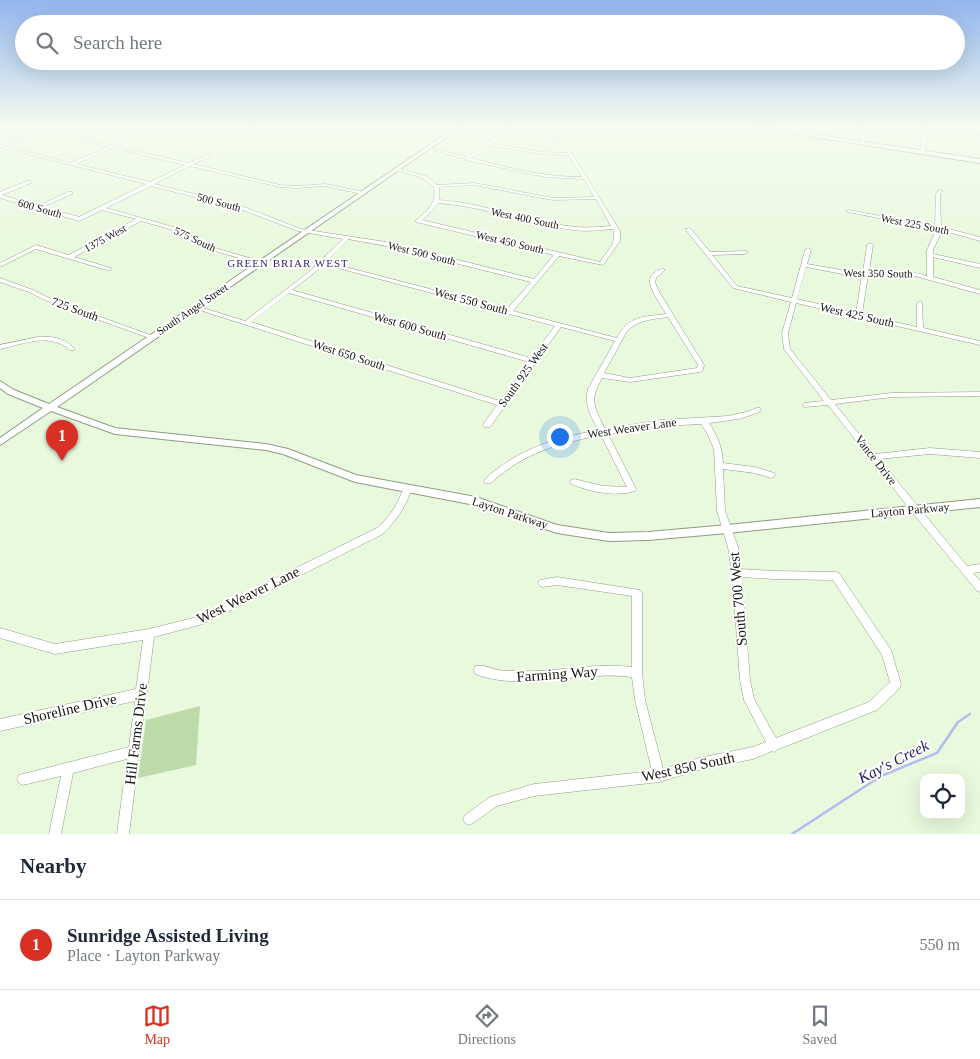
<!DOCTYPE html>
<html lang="en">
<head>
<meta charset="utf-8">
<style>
	:root { --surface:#fff; --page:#f2f2f3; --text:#1f2937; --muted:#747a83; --line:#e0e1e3; --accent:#d93025 }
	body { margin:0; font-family:"Times New Roman",serif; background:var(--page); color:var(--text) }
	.controls { position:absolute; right:15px; bottom:15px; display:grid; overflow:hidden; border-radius:10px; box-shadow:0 5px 20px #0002 }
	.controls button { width:45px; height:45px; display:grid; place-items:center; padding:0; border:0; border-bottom:1px solid var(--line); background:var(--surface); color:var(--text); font:25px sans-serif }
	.you { position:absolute; left:559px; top:436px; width:18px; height:18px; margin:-12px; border:4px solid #fff; border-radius:50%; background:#1a73e8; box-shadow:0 0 0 8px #1a73e833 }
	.badge { display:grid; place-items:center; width:32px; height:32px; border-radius:50%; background:var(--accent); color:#fff; font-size:16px; font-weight:700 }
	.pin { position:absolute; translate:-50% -41px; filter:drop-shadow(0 1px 2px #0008) }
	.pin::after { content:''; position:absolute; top:26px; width:18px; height:15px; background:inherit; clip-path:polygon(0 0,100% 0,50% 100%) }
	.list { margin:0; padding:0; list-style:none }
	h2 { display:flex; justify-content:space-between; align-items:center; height:65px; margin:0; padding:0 20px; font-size:21px }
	h2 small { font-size:16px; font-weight:400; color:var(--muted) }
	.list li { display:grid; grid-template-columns:32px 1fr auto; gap:15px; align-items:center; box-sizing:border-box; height:90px; padding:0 20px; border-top:1px solid var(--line) }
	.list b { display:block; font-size:19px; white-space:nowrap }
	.list p { margin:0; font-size:16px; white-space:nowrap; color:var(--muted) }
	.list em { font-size:16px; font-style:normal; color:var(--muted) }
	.icon { flex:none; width:28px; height:28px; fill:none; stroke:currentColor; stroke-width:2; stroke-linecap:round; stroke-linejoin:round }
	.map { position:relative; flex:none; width:980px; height:834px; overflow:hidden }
	.search { position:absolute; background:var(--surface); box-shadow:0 5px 20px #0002; left:15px; right:15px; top:15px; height:55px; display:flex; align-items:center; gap:12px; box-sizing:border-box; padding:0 18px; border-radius:28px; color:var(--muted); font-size:19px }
	.sheet { height:155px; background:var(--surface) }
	nav { display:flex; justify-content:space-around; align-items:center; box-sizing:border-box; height:70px; border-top:1px solid var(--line); background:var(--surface); font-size:14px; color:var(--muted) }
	nav a { display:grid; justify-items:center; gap:2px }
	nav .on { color:var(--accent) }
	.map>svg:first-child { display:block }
	.green { fill:#bedaaa }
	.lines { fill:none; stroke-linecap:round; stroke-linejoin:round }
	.stream { stroke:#b4baf2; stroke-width:2.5 }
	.minor-casing { stroke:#8e9d84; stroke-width:1 }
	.major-casing { stroke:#8e9d84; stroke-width:2 }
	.minor { fill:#fff; fill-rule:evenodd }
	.major { fill:#fff; fill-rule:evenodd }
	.labels { text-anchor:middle; stroke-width:4; stroke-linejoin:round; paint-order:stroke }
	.far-street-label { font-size:11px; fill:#13190f; stroke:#fff }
	.far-neighbourhood-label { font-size:11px; letter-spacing:1px; fill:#2e2e69; stroke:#fff }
	.street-label { font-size:12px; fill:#13190f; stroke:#fff }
	.near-street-label { font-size:15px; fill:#13190f; stroke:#fff }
	.near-water-label { font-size:16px; font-style:italic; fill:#282566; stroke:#fff }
</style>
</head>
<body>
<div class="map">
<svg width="980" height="834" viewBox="0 0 980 834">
	<rect width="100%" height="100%" fill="#e9f9de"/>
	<!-- green -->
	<path class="green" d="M200 706 196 765 138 778 146 720Z"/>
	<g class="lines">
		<!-- stream -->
		<path class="stream" d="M792 834 881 776 937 753 958 722 970 714"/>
		<!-- minor casing -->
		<g class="minor-casing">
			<path id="minor" d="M509 127 548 135 562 142 568 147 620 231V241L603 265 559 256 513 311 617 338C629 315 644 317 666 314 661 304 643 283 653 274 657 271 659 269 664 269V271L656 278 655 282 658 290 704 365 703 370 700 372 630 382 602 378C589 401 594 406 605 429L661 420 728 416 746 412 757 408H760L761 410 760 412 739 419 709 423C718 437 722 447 723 463L755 467 774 473 775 475 774 477 771 478 755 473 723 469 725 511 738 547 741 569 774 571 836 572 839 573 891 650 901 684 900 688 877 710 779 749 774 752 772 751 753 759 699 770 659 782 534 796 497 806 473 823 469 825 465 823 463 819 465 815 490 797 534 784 652 771 635 700 632 677C621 676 609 675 598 676 557 677 515 689 475 674L474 670 475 666C482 664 490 668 498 670 504 671 510 671 517 671 555 673 593 662 632 667V596L557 585 543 587 540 586 538 583 540 580 557 577 640 590 642 593V673L645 700 663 769 699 758 753 747 766 742 744 700 740 680 732 572 728 547 717 511 714 449 708 435 701 424 661 426 608 434 636 489 635 491C614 497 591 492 571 484L570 482 571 480 574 479 603 486 627 487 601 435C557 444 525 452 491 483H485L484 481 485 479C519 448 554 439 598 430 591 416 584 405 588 389L615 341 561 327 490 427H484L483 425 484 423 497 405 193 308 192 307 195 305 197 306 245 321 309 272 343 239 298 231 235 207 151 186 106 208 177 228 212 247 263 262 260 264 208 249 173 230 141 221 74 257 111 268V270H107L36 249 0 267V263L36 245 69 255 136 219 102 210 79 221 0 198V192L27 181H31V183L2 195 38 206 68 192H72V194L43 207 79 217 146 184 0 147V145L33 133V135L4 146 71 163 108 147 77 140V138L112 146 131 138 133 139 132 140 116 147 189 163 207 155H209V157L193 164 280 185 297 186 325 184 364 192V193L362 194 325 186 297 188 280 187 190 166 154 184 239 205 301 229 386 242 534 279 554 255 416 222V220C428 211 437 203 434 187L422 178 395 169 397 168 426 176 437 185 474 183 553 198 594 197 584 179 545 177 465 160V159L425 148 427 147 467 157ZM509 130C528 133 557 134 568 153L541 152 491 143ZM489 145 541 154 569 155 582 177C544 177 508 168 471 158ZM113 148 185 165 150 182 76 164ZM474 185 553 200 596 199 611 226C600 227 588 228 576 227 529 223 486 203 439 200V187ZM438 203C485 206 528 225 574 230 587 232 600 230 613 229 618 242 607 251 600 262L422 220 432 211ZM348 239 386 246 531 282 507 309 326 262ZM323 264 555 326 531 358 292 290 313 274ZM289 293 529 362 500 401 251 322ZM668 317 698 365 697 368 630 378 604 373 627 331C638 320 653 319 668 317ZM742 577 774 579 833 580 882 655 890 682 869 702 776 738 754 699 750 680Z
				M864 127H868L864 143 862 144 860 143Z
				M928 127H932V129L980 136V138L931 131 926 136 925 152 923 153 921 152 922 136 927 132Z
				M939 190 943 191 940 194 941 227 980 237V241L941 230V233L933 250V254L980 264V268L933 257V277L980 290V294L915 276 885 274 868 275 862 314 917 327V303L920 301 922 302 923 328 980 341V345L796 303 788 333 790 349 831 400 892 393 980 392V396L892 397 835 404 875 454 930 448 980 452V458L930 454 879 459 967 566 980 564V572L973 573 980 581V592L977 591 912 512 828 405 804 407 803 405 804 403 824 401 784 349 782 333 791 302 733 288 685 229 690 228 710 252 747 251V253L745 254 712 255 737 286 792 298 805 250 808 248 811 250 807 264 853 272H863L867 245 870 243 873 245 869 271C888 270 908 270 927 276V250L935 233V229L848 212 846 211 848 210 935 226 936 194ZM806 267 853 276 862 275 856 313 797 299Z
				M0 278 33 290 51 299 153 336 154 337 153 338H149L47 301 29 292 0 282Z
				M38 337C53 336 65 338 75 349L74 350H70C50 332 23 344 0 349V345Z
				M408 485 411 486 412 488C406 506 397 520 383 534L203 624 154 637 129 834H117L127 759 73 773 61 834H49L61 776 23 785 19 783 17 779 19 775 129 747 135 701 0 731V719L136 689 143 640 55 654 0 638V628L55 644 149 629 197 617 377 528C393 514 396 505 405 486Z"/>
		</g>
		<!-- major casing -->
		<g class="major-casing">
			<path id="major" d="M456 127H461L57 407 115 428 266 444 288 449 356 475 476 497 557 525 609 533 648 532 728 525 980 499V507L728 533 648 540 609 541 557 533 475 505 355 482 283 454 266 450 115 434 51 411 0 445V438L43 408 8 394 0 388V381L14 390 49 404Z
				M754 127H764L980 159V163L756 128Z"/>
		</g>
		<!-- minor -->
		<use href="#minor" class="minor"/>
		<!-- major -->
		<use href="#major" class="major"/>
	</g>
	<!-- sky -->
	<linearGradient id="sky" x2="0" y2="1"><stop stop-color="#93b6ec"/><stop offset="0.52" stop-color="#f5fcf0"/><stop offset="1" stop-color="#f5fcf0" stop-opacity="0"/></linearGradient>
	<rect width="980" height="244" fill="url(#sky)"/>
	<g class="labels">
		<!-- far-street labels -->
		<g class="far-street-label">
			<text transform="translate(219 202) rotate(15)" y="4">500 South</text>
			<text transform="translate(40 208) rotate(16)" y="4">600 South</text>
			<text transform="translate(525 218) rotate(12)" y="4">West 400 South</text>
			<text transform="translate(915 224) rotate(11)" y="4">West 225 South</text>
			<text transform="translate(105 238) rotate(-28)" y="4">1375 West</text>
			<text transform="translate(195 239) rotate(25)" y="4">575 South</text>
			<text transform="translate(510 242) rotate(13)" y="4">West 450 South</text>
			<text transform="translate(422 253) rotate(14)" y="4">West 500 South</text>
			<text transform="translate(878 273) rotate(1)" y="4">West 350 South</text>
			<text transform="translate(192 309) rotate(-34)" y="4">South Angel Street</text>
		</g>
		<!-- far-neighbourhood labels -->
		<g class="far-neighbourhood-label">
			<text x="288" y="267">GREEN BRIAR WEST</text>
		</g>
		<!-- street labels -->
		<g class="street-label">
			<text transform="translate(471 301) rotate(15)" y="4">West 550 South</text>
			<text transform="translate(75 309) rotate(20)" y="4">725 South</text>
			<text transform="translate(857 315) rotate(13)" y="4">West 425 South</text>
			<text transform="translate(410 326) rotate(16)" y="4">West 600 South</text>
			<text transform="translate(349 355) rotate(18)" y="4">West 650 South</text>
			<text transform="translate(523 375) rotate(-54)" y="4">South 925 West</text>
			<text transform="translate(632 428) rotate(-8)" y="4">West Weaver Lane</text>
			<text transform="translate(876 460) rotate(52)" y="4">Vance Drive</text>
			<text transform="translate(910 510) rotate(-5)" y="4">Layton Parkway</text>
			<text transform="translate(510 513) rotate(18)" y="4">Layton Parkway</text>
		</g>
		<!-- near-street labels -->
		<g class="near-street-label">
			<text transform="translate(248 595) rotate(-26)" y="5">West Weaver Lane</text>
			<text transform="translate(738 599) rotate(-95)" y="5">South 700 West</text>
			<text transform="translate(557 674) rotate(-4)" y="5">Farming Way</text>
			<text transform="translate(70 709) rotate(-13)" y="5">Shoreline Drive</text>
			<text transform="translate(136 734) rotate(-83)" y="5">Hill Farms Drive</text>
			<text transform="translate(688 767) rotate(-12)" y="5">West 850 South</text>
		</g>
		<!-- near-water labels -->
		<g class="near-water-label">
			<text transform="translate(893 761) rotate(-27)" y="6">Kay's Creek</text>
		</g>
	</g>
</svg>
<div class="controls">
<button><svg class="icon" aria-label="locate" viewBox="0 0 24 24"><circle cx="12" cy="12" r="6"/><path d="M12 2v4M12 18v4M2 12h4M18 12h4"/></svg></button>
</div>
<div class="you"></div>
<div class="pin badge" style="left:62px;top:461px">1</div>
<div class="search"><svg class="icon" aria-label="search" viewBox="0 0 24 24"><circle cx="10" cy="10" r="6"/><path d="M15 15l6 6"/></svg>Search here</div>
</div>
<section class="sheet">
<h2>Nearby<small></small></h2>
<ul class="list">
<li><span class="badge">1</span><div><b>Sunridge Assisted Living</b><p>Place · Layton Parkway</p></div><em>550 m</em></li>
</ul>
</section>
<nav>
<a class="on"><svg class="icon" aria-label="map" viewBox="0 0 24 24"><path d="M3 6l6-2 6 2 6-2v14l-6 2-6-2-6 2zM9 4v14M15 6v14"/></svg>Map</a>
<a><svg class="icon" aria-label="directions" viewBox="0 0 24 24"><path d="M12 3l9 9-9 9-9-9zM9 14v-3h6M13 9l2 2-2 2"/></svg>Directions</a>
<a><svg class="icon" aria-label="saved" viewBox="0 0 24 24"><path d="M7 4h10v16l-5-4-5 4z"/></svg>Saved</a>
</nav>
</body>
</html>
